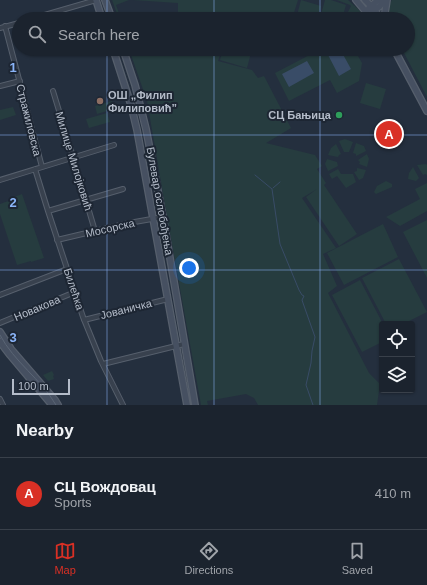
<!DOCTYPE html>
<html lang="en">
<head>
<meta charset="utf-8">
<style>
	:root { --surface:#1b232e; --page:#282f3a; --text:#f1f3f6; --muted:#a0a4aa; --line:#39404a; --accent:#d93025 }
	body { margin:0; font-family:Helvetica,sans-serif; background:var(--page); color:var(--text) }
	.controls { position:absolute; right:12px; bottom:12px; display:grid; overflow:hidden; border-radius:4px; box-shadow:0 1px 3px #0004 }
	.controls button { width:36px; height:36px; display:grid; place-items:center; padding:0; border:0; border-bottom:1px solid var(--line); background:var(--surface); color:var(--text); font:20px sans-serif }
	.scale { position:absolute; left:12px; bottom:10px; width:58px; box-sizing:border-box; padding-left:4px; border:2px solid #b4bcc9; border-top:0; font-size:11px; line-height:14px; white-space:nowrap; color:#b4bcc9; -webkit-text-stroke:3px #1d2633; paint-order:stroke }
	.you { position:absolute; left:189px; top:268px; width:14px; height:14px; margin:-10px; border:3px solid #fff; border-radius:50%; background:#1a73e8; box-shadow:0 0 0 6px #1a73e833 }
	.badge { display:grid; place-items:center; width:26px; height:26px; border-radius:50%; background:var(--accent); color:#fff; font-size:13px; font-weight:700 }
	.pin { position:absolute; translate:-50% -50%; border:2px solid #fff; box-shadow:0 1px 4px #0006 }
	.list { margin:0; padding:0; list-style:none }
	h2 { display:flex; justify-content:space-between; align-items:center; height:52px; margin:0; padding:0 16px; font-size:17px }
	h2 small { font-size:13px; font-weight:400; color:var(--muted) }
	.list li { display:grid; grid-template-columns:26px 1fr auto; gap:12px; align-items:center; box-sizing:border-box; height:72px; padding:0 16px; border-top:1px solid var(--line) }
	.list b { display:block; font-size:15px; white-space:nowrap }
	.list p { margin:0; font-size:13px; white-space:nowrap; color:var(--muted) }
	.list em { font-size:13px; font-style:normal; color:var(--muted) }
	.icon { flex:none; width:22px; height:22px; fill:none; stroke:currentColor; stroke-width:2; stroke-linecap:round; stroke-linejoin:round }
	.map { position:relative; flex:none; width:427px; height:405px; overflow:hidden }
	.search { position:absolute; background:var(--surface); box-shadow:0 1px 3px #0004; left:12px; right:12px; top:12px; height:44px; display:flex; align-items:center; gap:10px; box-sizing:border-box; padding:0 14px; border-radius:22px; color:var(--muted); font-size:15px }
	.sheet { height:124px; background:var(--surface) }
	nav { display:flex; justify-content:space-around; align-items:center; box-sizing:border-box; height:56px; border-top:1px solid var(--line); background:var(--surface); font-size:11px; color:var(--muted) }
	nav a { display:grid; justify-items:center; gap:2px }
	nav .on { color:var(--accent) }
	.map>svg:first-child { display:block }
	.green { fill:#263c3f }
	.water { fill:#394c67 }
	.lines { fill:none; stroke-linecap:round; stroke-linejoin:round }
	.stream { stroke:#394c67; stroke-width:1 }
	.street-casing { stroke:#565f6c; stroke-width:6 }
	.secondary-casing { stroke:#565f6c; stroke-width:8 }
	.street { stroke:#38414e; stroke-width:4 }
	.secondary { stroke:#465061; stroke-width:5.5 }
	.tram { stroke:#5a6575; stroke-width:1 }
	.grid { fill:none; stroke:#8ab4f8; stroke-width:1; stroke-opacity:0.55 }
	.education-dot { fill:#8d6e63; stroke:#1d2633; stroke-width:1.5 }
	.leisure-dot { fill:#2e9e5b; stroke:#1d2633; stroke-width:1.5 }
	.labels { text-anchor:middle; stroke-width:4; stroke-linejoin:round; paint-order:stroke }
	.poi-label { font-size:11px; font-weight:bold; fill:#b4bcc9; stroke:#1d2633; text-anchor:start }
	.street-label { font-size:11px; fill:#b4bcc9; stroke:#1d2633 }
	.grid-label { font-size:13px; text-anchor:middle; font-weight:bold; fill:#8ab4f8; stroke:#1d2633; stroke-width:4; stroke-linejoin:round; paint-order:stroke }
</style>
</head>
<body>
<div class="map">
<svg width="427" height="405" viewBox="0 0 427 405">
	<rect width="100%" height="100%" fill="#242f3e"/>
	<!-- green -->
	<path class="green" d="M112 0H129L116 5 121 19H119Z
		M133 0H298L292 19H178V3Z
		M301 0 321 6 317 19H296Z
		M325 0H331L346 5 342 19 320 18Z
		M337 0H348L357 8 367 18 366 19H353L346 16 351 6 350 5Z
		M392 0H427V97L402 49H408V19H388V6Z
		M129 49H222L218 61 252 70 258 78 264 76 291 128 266 143 315 155 322 166 317 169 326 183 324 185 357 234 339 246 306 197 317 189 302 198 336 248 323 254 337 286 328 293 369 373 380 384 377 405H258L254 398 246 394 207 401 208 405H201L165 205 147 101Z
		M223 49H252L247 68 220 60Z
		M321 49H354L362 63 359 81 337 93 330 80 289 101 275 73Z
		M366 83 386 89 380 109 360 103Z
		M112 101 114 109 97 114 95 106Z
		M13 107 16 115 0 120V110Z
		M107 113 110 122 89 128 86 119Z
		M345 139 353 142 349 152H344L339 141Z
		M356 143 364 146 366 151 356 156V154L353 153Z
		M336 144 341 154 339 155 338 157 328 155 331 148Z
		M367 154 369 159 367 167 359 164 360 162 358 160Z
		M327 159 337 162 338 166 328 171 325 164Z
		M426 164 427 165V175L425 174 423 175 417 165Z
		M413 167 419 178 416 181 408 179 409 173Z
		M357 168 366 170 363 178 359 180 354 172 357 171Z
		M338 169 341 174H353L356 182 346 188 337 176 332 179 329 174Z
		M386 181 392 184V187L376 194 374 192 377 186Z
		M427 183V211L400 226 386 217 420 199 415 189Z
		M22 194 44 258 31 262V261L17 265 0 214V204L11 200V198Z
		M427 220V278L403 232Z
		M383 224 398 257 344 285 327 253Z
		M399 259 427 312 403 324H386L362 278Z
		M360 280 383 324H382V342L362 352 332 295Z
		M52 371 54 375 53 376 54 379 48 381 43 375Z"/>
	<!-- water -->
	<path class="water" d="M329 49H340L351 69 339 76 326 51Z
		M307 61 314 73 289 87 282 74Z"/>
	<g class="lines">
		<!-- stream -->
		<path class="stream" d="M255 175 272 189 280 244 299 290 302 295 304 296 302 300 303 303 315 337 312 351 311 363 306 385 313 405
			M273 188 280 182"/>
		<!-- street casing -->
		<g class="street-casing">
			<path id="street" d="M31 19 96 0
				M5 26 42 167
				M0 28 19 23
				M0 86 20 81
				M53 91 74 160 95 231
				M35 169 48 211 83 317 101 361 123 405
				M0 180 114 145
				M48 211 123 189
				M57 240 129 223 163 217
				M0 295 67 269
				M84 320 168 299
				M0 323 75 292
				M103 364 184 344
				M0 399 3 405"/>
		</g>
		<!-- secondary casing -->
		<g class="secondary-casing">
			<path id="secondary" d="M96 0 102 19
				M105 0 112 19
				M356 0 372 19
				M365 0 375 10 380 19
				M369 8 378 0
				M372 12 380 6 384 0
				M384 19 387 0
				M113 49 131 105 137 130 187 405
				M123 49 135 85 146 129 163 217 195 405
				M394 49 427 111
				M0 332 11 349 55 400 58 405
				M0 342 10 355 52 405"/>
		</g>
		<!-- street -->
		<use href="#street" class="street"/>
		<!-- secondary -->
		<use href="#secondary" class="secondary"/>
		<!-- tram -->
		<path class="tram" d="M0 335C14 362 41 379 56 405"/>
	</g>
	<!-- grid -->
	<path class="grid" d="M107 0V19M214 0V19M320 0V19M107 49V405M214 49V405M320 49V405M0 135H427M0 270H427"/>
	<!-- markers -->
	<circle class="education-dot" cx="100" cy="101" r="4"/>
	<circle class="leisure-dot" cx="339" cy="115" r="4"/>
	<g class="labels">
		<!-- poi labels -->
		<g class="poi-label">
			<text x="108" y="99">ОШ „Филип<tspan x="108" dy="13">Филиповић”</tspan></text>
			<text x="331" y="119" text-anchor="end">СЦ Бањица</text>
		</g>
		<!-- street labels -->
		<g class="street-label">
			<text transform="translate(29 120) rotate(76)" y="4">Стражиловска</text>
			<text transform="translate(74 161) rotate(73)" y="4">Милице Милојковић</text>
			<text transform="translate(160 201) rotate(80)" y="4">Булевар ослобођења</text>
			<text transform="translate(110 228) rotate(-13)" y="4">Мосорска</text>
			<text transform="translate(74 289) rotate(72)" y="4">Билећка</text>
			<text transform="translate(37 308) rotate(-23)" y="4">Новакова</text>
			<text transform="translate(126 309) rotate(-14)" y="4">Јованичка</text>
		</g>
	</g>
	<g class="grid-label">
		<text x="13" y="72">1</text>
		<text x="13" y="207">2</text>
		<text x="13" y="342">3</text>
	</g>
</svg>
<div class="controls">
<button><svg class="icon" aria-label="locate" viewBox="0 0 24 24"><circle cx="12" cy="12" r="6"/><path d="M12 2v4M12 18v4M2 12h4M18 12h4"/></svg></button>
<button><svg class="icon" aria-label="layers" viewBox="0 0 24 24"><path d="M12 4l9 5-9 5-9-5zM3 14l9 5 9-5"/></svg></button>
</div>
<div class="scale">100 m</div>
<div class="you"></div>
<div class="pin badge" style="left:389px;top:134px">A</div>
<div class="search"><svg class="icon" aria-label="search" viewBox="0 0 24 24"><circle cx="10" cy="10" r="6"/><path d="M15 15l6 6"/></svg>Search here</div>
</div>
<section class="sheet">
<h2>Nearby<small></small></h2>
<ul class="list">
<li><span class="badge">A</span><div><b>СЦ Вождовац</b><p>Sports</p></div><em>410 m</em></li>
</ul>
</section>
<nav>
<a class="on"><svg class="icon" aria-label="map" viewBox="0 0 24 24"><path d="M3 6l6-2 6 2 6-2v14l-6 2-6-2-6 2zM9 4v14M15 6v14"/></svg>Map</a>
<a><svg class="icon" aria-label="directions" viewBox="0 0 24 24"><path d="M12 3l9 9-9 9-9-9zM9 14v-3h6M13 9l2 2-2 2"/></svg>Directions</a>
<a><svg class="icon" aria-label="saved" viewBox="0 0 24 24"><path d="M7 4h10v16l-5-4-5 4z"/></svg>Saved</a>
</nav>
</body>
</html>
